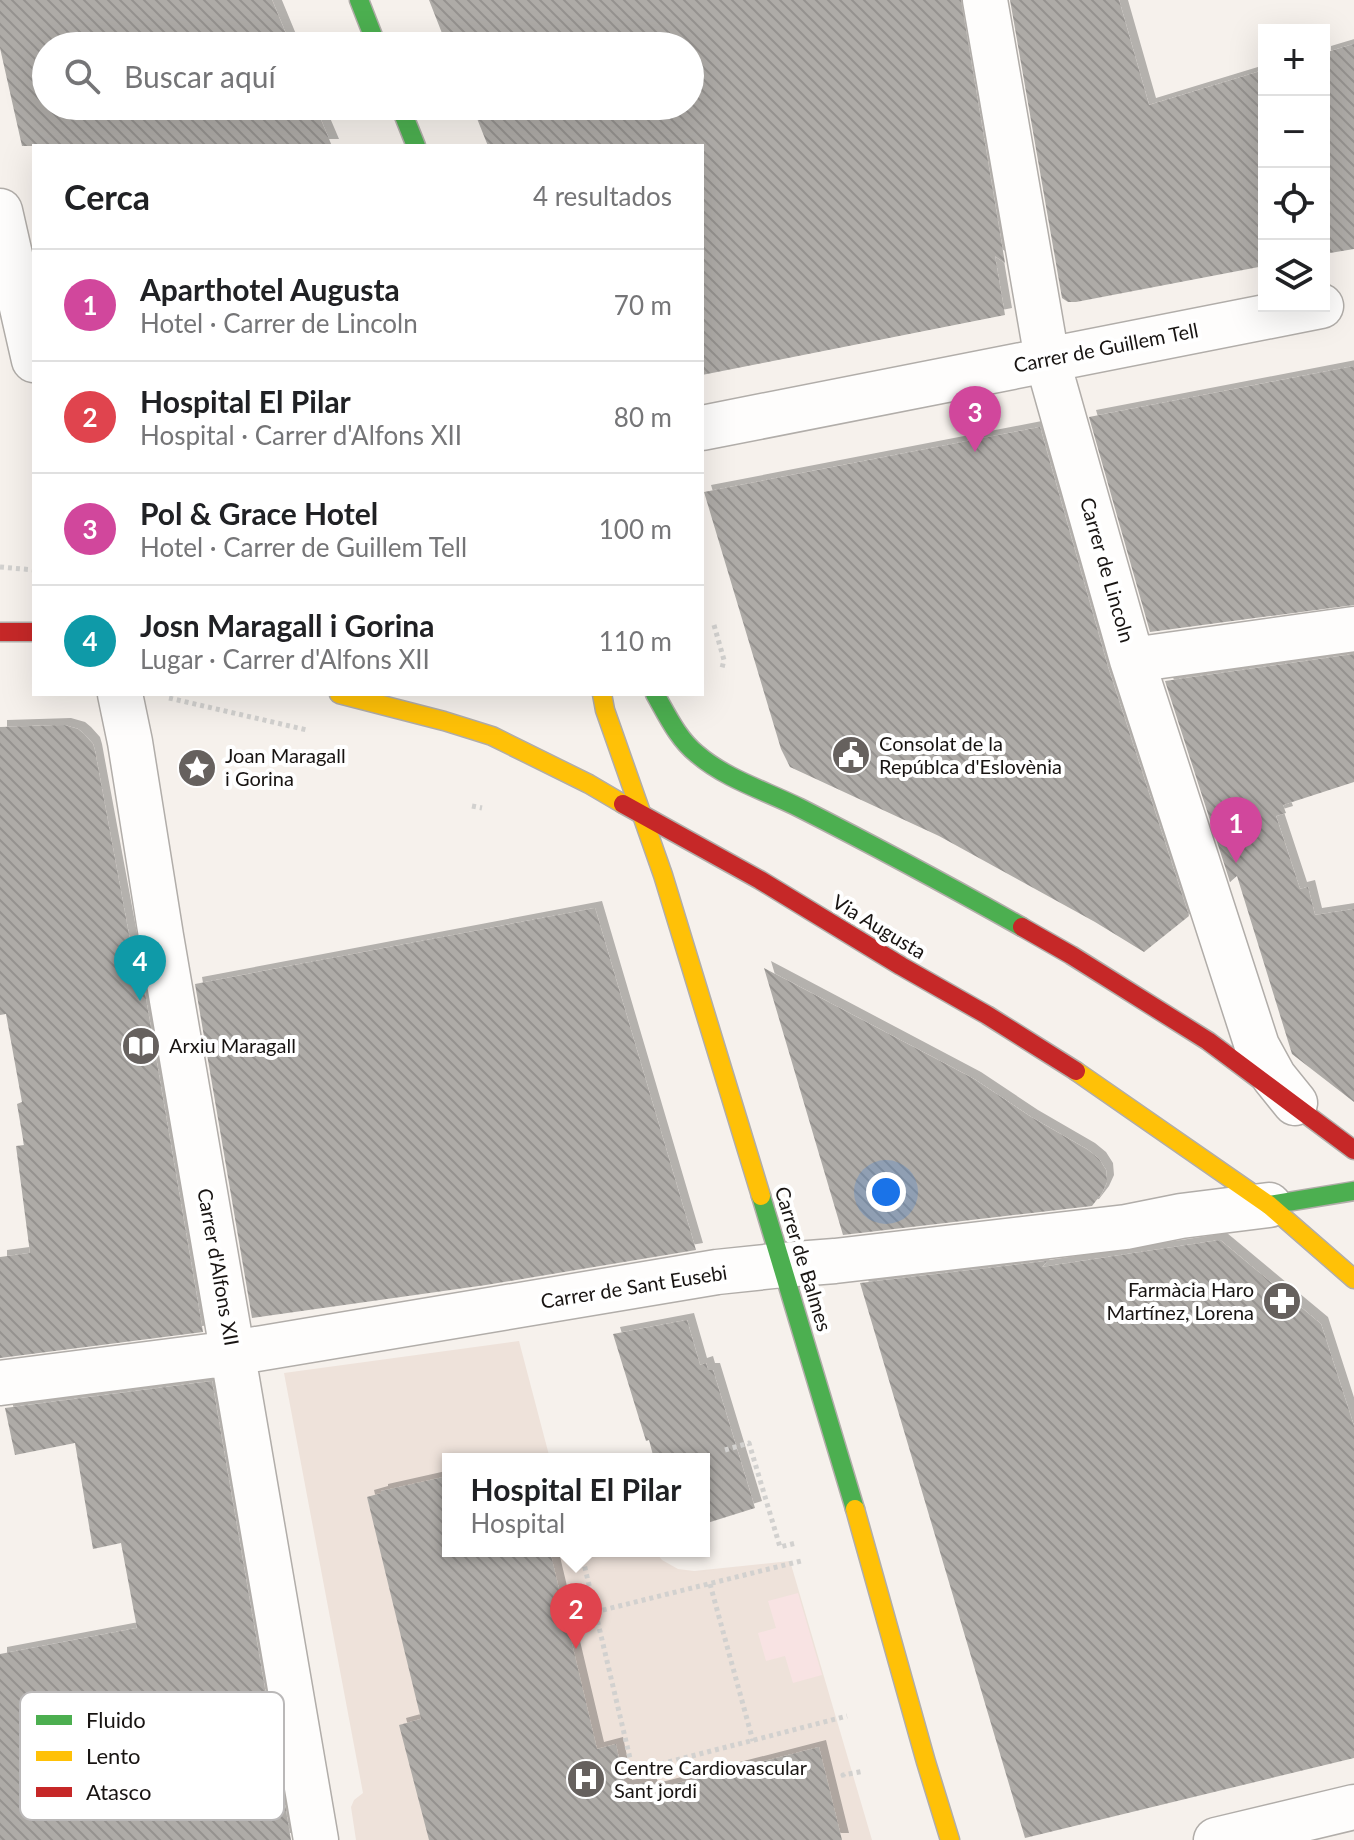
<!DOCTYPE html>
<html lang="es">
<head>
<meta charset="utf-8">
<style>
	:root { --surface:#fff; --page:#f6f6f6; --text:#202124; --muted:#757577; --line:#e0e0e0; --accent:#ea580c }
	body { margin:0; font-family:Lato,sans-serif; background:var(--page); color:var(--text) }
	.controls { position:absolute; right:24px; top:24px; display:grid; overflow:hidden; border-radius:0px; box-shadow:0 8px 32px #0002 }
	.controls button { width:72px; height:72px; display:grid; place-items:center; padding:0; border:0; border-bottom:2px solid var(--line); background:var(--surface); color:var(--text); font:40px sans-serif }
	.you { position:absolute; left:886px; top:1192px; width:28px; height:28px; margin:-20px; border:6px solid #fff; border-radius:50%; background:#1a73e8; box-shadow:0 0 0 12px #1a73e833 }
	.badge { display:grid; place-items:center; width:52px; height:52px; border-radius:50%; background:var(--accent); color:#fff; font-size:26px; font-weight:700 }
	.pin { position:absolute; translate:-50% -66px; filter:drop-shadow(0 2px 4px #0008) }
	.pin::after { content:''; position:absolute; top:42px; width:28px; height:24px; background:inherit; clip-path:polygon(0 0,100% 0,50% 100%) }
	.popup { position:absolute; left:442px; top:1453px; width:268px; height:104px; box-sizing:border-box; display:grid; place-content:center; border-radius:0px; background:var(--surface); filter:drop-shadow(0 2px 6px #0005); font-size:26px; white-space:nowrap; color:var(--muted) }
	.popup b { font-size:30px; color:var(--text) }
	.popup::after { content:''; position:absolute; left:50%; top:100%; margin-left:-16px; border:16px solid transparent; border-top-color:var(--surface) }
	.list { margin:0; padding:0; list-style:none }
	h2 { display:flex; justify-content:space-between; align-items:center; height:104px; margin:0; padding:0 32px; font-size:34px }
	h2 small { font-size:26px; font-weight:400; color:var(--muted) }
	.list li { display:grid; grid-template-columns:52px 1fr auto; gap:24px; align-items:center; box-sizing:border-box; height:112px; padding:0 32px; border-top:2px solid var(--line) }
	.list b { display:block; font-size:30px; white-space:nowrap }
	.list p { margin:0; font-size:26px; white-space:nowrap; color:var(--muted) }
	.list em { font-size:26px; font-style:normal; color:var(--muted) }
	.icon { flex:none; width:44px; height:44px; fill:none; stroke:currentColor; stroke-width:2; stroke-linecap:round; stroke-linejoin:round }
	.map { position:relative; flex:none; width:1354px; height:1840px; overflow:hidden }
	.search { position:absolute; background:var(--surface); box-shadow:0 8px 32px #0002; left:32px; top:32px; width:672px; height:88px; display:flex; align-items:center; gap:20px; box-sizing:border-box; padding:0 28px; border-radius:44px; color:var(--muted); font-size:30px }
	.panel { position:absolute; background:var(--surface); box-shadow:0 8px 32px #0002; left:32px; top:144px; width:672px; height:552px; border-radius:0px }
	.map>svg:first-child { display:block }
	.built { fill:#eee2da }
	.green { fill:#f8e3e3 }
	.building { fill:url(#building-back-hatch); filter:url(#shadow) }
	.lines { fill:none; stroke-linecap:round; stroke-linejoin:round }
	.street-casing { stroke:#b1ada9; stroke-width:47 }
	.fast-casing { stroke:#b1ada9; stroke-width:21 }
	.slow-casing { stroke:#b1ada9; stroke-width:21 }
	.jam-casing { stroke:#b1ada9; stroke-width:21 }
	.path { stroke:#d2d1cf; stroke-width:5; stroke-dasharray:4 4; stroke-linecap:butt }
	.street { stroke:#fefdfc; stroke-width:44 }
	.fast { stroke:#4caf50; stroke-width:18 }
	.slow { stroke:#ffc107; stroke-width:18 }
	.jam { stroke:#c62828; stroke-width:18 }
	.labels { text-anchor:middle; stroke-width:8; stroke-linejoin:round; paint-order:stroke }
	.street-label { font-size:20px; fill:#181412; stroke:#fff }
	.poi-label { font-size:20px; fill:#181412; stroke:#fff; text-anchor:start }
	.key { fill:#fff; stroke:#bab8b8; stroke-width:2 }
	.key-label { font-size:22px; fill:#181412 }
</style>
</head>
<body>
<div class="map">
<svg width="1354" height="1840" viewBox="0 0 1354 1840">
	<defs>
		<pattern id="building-back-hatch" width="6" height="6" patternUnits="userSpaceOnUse" patternTransform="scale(2)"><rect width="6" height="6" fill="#aeaba7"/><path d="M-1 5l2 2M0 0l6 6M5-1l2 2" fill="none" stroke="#95928f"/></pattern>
		<filter id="shadow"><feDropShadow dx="7" dy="-7" stdDeviation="0" flood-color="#0004"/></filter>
	</defs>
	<rect width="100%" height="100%" fill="#f6f1ec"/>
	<!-- built -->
	<path class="built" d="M519 1341 550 1459H448V1551H655L662 1560 678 1569 694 1571 790 1561 872 1840H356L351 1807 354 1800 363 1793 284 1373Z"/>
	<!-- green -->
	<path class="green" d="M798 1593 822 1675 793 1683 785 1656 766 1661 758 1633 776 1628 768 1601Z"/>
	<!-- building -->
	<path class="building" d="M0 0H272L291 46H46V106H315L332 146H22L0 48Z
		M429 0H961L1005 263 995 256 1005 315 702 375V146H488L472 106H690V46H447Z
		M1010 0H1119L1149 105 1264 70V266L1076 302H1068L1062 298Z
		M1354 44V249L1324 254V53Z
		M1354 366V605L1150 632 1089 417Z
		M1040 427 1108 667 1189 916 1144 952 1095 922 939 836 790 767 781 749 704 492Z
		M1354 654V782L1283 805 1286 813 1276 816 1300 889 1308 887 1315 915 1354 909V1102L1292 1054 1237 876 1230 882 1165 681Z
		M64 725 78 729 84 734 93 744 95 751 140 994 145 993 203 1332 0 1358V1257L30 1253 16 1146 24 1145 17 1104 22 1102 6 1014 0 1015V727Z
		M595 908 696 1250 486 1285 252 1318 195 984Z
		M764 968 974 1079 1031 1117 1088 1150 1099 1159 1106 1170 1107 1182 1102 1193 1092 1206 843 1235Z
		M1220 1240 1321 1324 1354 1426V1758L1025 1838 860 1283 1047 1261 1042 1267Z
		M687 1320 700 1365 706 1363 708 1370H713L755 1508 704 1524V1459H654L649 1440 646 1441 613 1334Z
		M212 1381 291 1840H0V1654L137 1628 121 1543 93 1549 75 1443 15 1455 5 1408Z
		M448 1476V1551H550L597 1749 616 1744 625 1787 649 1782 651 1790 819 1747 842 1840H429L399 1725 421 1719 367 1497 381 1493V1491Z"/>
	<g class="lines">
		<!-- street casing -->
		<g class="street-casing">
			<path id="street" d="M985 0 1047 359 1132 660 1257 1046 1274 1077 1295 1103
				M0 211 34 360
				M702 428 1321 306
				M1132 660 1354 629
				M120 694 130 742 161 936 316 1840
				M0 1383 233 1353 717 1272 783 1265 835 1261 1126 1227 1181 1216 1269 1205
				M1216 1840 1354 1807"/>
		</g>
		<!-- fast casing -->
		<g class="fast-casing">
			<path id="fast" d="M359 0 377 46
				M400 106 416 146
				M655 694C667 715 678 739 697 754 726 779 766 791 800 808 875 846 949 886 1022 927
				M761 1196 855 1509
				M1269 1205 1354 1191"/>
		</g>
		<!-- slow casing -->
		<g class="slow-casing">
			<path id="slow" d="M339 694 444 721 492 736 589 784 623 804
				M602 694 605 710 663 875 761 1196
				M1076 1071 1269 1205 1354 1279
				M855 1509 926 1762 950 1840"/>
		</g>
		<!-- jam casing -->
		<g class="jam-casing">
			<path id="jam" d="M0 632H34
				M623 804 760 880 901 966 987 1015 1076 1071
				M1022 927 1071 955 1208 1041 1354 1150"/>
		</g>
		<!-- path -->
		<path class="path" d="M0 567 34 570
			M714 625 724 660 722 668
			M169 698 307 730
			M472 806 482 808
			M725 1450 749 1443 780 1547 796 1543
			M581 1551 633 1771
			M710 1584 753 1741
			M595 1612 801 1561
			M622 1774 847 1716
			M844 1777 843 1775 864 1771"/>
		<!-- street -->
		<use href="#street" class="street"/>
		<!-- fast -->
		<use href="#fast" class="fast"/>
		<!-- slow -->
		<use href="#slow" class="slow"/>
		<!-- jam -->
		<use href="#jam" class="jam"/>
	</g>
	<!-- icons -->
	<defs>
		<g id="civic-disc" transform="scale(2)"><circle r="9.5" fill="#66615e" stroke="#fff"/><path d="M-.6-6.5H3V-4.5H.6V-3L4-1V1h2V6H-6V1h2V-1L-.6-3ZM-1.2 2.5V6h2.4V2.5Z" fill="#fff"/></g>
		<g id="sight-disc" transform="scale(2)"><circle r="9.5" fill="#66615e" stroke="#fff"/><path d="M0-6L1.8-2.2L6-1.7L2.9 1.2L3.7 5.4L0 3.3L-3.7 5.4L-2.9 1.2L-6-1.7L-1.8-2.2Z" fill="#fff"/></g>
		<g id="library-disc" transform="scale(2)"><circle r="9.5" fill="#66615e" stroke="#fff"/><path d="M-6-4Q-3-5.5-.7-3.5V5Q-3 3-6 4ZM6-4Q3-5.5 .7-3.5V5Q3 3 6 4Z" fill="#fff"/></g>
		<g id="pharmacy-disc" transform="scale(2)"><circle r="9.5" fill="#66615e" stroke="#fff"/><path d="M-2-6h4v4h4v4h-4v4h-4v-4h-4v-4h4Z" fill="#fff"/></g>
		<g id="hospital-disc" transform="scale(2)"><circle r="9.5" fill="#66615e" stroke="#fff"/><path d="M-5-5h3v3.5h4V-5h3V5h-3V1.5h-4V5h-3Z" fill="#fff"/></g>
	</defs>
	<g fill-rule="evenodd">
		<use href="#civic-disc" x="851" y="755"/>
		<use href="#sight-disc" x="197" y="768"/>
		<use href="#library-disc" x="141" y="1046"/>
		<use href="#pharmacy-disc" x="1282" y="1301"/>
		<use href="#hospital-disc" x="586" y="1779"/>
	</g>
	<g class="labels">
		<!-- street labels -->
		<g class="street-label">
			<text transform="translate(1106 348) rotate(-11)" y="7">Carrer de Guillem Tell</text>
			<text transform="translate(1107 570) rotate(74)" y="7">Carrer de Lincoln</text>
			<text transform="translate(879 927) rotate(31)" y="7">Via Augusta</text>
			<text transform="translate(803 1259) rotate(73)" y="7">Carrer de Balmes</text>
			<text transform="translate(218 1267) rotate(80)" y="7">Carrer d'Alfons XII</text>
			<text transform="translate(634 1287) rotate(-9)" y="7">Carrer de Sant Eusebi</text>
		</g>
		<!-- poi labels -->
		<g class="poi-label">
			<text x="879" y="751">Consolat de la<tspan x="879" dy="23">Repúblca d'Eslovènia</tspan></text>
			<text x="225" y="763">Joan Maragall<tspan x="225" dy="23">i Gorina</tspan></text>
			<text x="169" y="1053">Arxiu Maragall</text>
			<text x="1254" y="1297" text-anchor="end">Farmàcia Haro<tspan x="1254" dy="23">Martínez, Lorena</tspan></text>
			<text x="614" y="1775">Centre Cardiovascular<tspan x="614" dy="23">Sant jordi</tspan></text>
		</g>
	</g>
	<!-- legend -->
	<rect x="20" y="1692" width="264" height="128" rx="12" class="key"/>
	<rect x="36" y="1715" width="36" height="10" fill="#4caf50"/>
	<rect x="36" y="1751" width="36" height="10" fill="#ffc107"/>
	<rect x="36" y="1787" width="36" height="10" fill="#c62828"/>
	<g class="key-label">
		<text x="86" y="1728">Fluido</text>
		<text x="86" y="1764">Lento</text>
		<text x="86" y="1800">Atasco</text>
	</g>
</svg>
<div class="controls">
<button>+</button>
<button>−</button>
<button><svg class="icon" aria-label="locate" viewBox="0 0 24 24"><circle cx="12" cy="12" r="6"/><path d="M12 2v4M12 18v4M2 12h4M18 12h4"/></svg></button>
<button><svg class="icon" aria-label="layers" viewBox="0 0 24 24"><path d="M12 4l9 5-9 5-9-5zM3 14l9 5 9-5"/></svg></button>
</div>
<div class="you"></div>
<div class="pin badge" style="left:1236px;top:863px;background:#d1479c">1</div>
<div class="pin badge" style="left:576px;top:1649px;background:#e0444e">2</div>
<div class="popup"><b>Hospital El Pilar</b>Hospital</div>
<div class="pin badge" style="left:975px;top:452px;background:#d1479c">3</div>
<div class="pin badge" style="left:140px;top:1001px;background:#0f9aa8">4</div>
<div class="search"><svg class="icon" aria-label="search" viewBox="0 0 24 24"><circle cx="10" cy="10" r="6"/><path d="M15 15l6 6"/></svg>Buscar aquí</div>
<section class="panel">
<h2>Cerca<small>4 resultados</small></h2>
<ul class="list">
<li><span class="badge" style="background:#d1479c">1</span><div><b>Aparthotel Augusta</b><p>Hotel · Carrer de Lincoln</p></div><em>70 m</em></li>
<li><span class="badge" style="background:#e0444e">2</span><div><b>Hospital El Pilar</b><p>Hospital · Carrer d'Alfons XII</p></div><em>80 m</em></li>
<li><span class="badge" style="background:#d1479c">3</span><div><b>Pol &amp; Grace Hotel</b><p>Hotel · Carrer de Guillem Tell</p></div><em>100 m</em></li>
<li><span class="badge" style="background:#0f9aa8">4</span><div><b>Josn Maragall i Gorina</b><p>Lugar · Carrer d'Alfons XII</p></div><em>110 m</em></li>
</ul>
</section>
</div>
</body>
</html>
